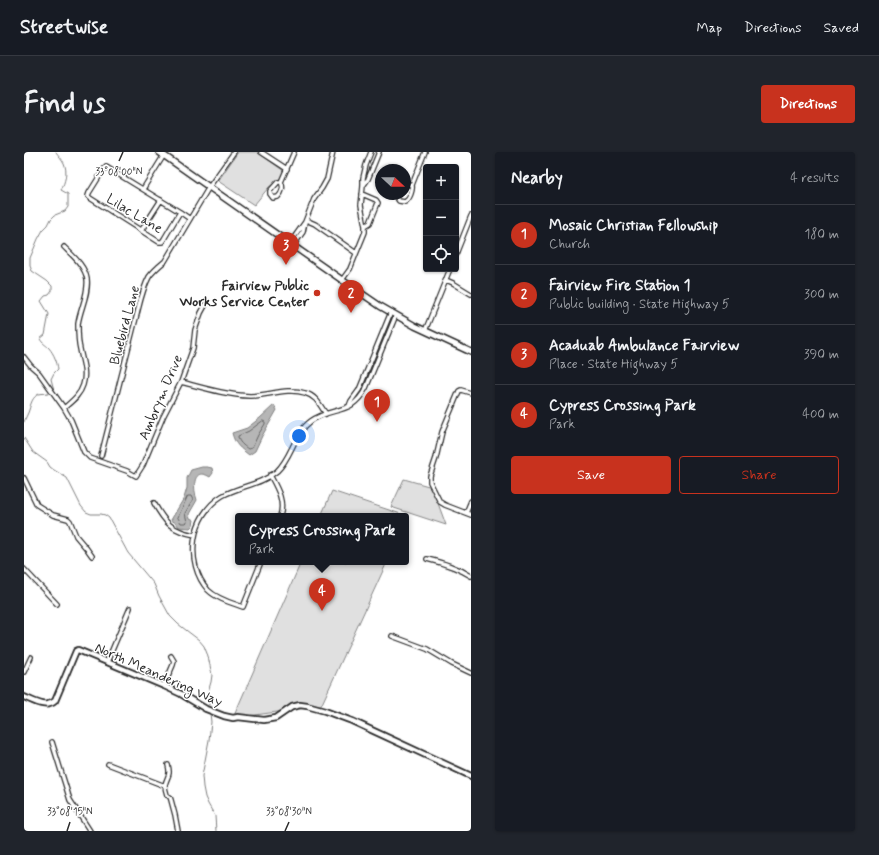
<!DOCTYPE html>
<html lang="en">
<head>
<meta charset="utf-8">
<style>
	:root { --surface:#171b24; --page:#20242c; --text:#f1f3f6; --muted:#9ea1a6; --line:#363941; --accent:#c8321e }
	body { margin:0; font-family:Mynerve,sans-serif; background:var(--page); color:var(--text) }
	.controls { position:absolute; right:12px; top:12px; display:grid; overflow:hidden; border-radius:4px; box-shadow:0 1px 3px #0004 }
	.controls button { width:36px; height:36px; display:grid; place-items:center; padding:0; border:0; border-bottom:1px solid var(--line); background:var(--surface); color:var(--text); font:20px sans-serif }
	.compass { position:absolute; left:351px; top:12px; width:36px; height:36px; border-radius:50%; background:var(--surface); box-shadow:0 1px 3px #0004; rotate:112deg }
	.you { position:absolute; left:275px; top:284px; width:14px; height:14px; margin:-10px; border:3px solid #fff; border-radius:50%; background:#1a73e8; box-shadow:0 0 0 6px #1a73e833 }
	.badge { display:grid; place-items:center; width:26px; height:26px; border-radius:50%; background:var(--accent); color:#fff; font-size:13px; font-weight:700 }
	.pin { position:absolute; translate:-50% -33px; filter:drop-shadow(0 1px 2px #0008) }
	.pin::after { content:''; position:absolute; top:21px; width:14px; height:12px; background:inherit; clip-path:polygon(0 0,100% 0,50% 100%) }
	.popup { position:absolute; left:211px; top:361px; width:174px; height:52px; box-sizing:border-box; display:grid; place-content:center; border-radius:4px; background:var(--surface); filter:drop-shadow(0 1px 3px #0005); font-size:13px; white-space:nowrap; color:var(--muted) }
	.popup b { font-size:15px; color:var(--text) }
	.popup::after { content:''; position:absolute; left:50%; top:100%; margin-left:-8px; border:8px solid transparent; border-top-color:var(--surface) }
	.list { margin:0; padding:0; list-style:none }
	h2 { display:flex; justify-content:space-between; align-items:center; height:52px; margin:0; padding:0 16px; font-size:17px }
	h2 small { font-size:13px; font-weight:400; color:var(--muted) }
	.list li { display:grid; grid-template-columns:26px 1fr auto; gap:12px; align-items:center; box-sizing:border-box; height:60px; padding:0 16px; border-top:1px solid var(--line) }
	.list b { display:block; font-size:15px; white-space:nowrap }
	.list p { margin:0; font-size:13px; white-space:nowrap; color:var(--muted) }
	.list em { font-size:13px; font-style:normal; color:var(--muted) }
	.actions { display:flex; gap:8px; padding:12px 16px }
	.actions a { flex:1; padding:9px 0; border:1px solid var(--accent); border-radius:4px; text-align:center; font-size:14px; color:var(--accent) }
	.actions .main { background:var(--accent); color:#fff }
	.icon { flex:none; width:22px; height:22px; fill:none; stroke:currentColor; stroke-width:2; stroke-linecap:round; stroke-linejoin:round }
	.map { position:relative; flex:none; width:447px; height:679px; overflow:hidden; border-radius:4px }
	header { display:flex; align-items:center; gap:24px; box-sizing:border-box; height:56px; padding:0 20px; background:var(--surface); border-bottom:1px solid var(--line) }
	header strong { font-size:19px }
	nav { display:flex; gap:22px; margin-inline-start:auto; font-size:14px }
	.intro { display:flex; align-items:center; justify-content:space-between; box-sizing:border-box; height:96px; padding:0 24px }
	h1 { margin:0; font-size:28px }
	.button { padding:10px 18px; border-radius:4px; background:var(--accent); color:#fff; font-size:14px; font-weight:700 }
	main { display:flex; gap:24px; padding:0 24px }
	aside { flex:1; background:var(--surface); border-radius:4px; box-shadow:0 1px 3px #0004 }
	.map>svg:first-child { display:block }
	.green { fill:#e0e0e0; stroke:#868686 }
	.water { fill:#b6b6b6; stroke:#7e7e7e }
	.lines { fill:none; stroke-linecap:round; stroke-linejoin:round }
	.shore { stroke:#636363; stroke-width:1 }
	.stream { stroke:#7e7e7e; stroke-width:1 }
	.minor-casing { stroke:#2b2b2b; stroke-width:6 }
	.tertiary-casing { stroke:#2b2b2b; stroke-width:8 }
	.secondary-casing { stroke:#2b2b2b; stroke-width:8 }
	.minor { stroke:#fff; stroke-width:3.5 }
	.tertiary { stroke:#fff; stroke-width:4.5 }
	.secondary { stroke:#fff; stroke-width:5 }
	.ticks { fill:none; stroke:#2b2b2b; stroke-width:1.5 }
	.poi-dot { fill:#c8321e; stroke:#fff; stroke-width:1.5 }
	.labels { text-anchor:middle; stroke-width:3; stroke-linejoin:round; paint-order:stroke }
	.street-label { font-size:14px; fill:#2b2b2b; stroke:#fff }
	.poi-label { font-size:14px; font-weight:bold; fill:#2b2b2b; stroke:#fff; text-anchor:end }
	.ticks-label { font-size:10px; text-anchor:middle; fill:#2b2b2b; stroke:#fff; stroke-width:3; stroke-linejoin:round; paint-order:stroke }
</style>
</head>
<body>
<header>
<strong>Streetwise</strong>
<nav><a>Map</a><a>Directions</a><a>Saved</a></nav>
</header>
<div class="intro"><h1>Find us</h1><a class="button">Directions</a></div>
<main>
<div class="map">
<svg width="447" height="679" viewBox="0 0 447 679">
	<rect width="100%" height="100%" fill="#fff"/>
	<filter id="ink" filterUnits="userSpaceOnUse"><feTurbulence type="fractalNoise" baseFrequency=".025" numOctaves="2"/><feDisplacementMap in="SourceGraphic" scale="8" xChannelSelector="R" yChannelSelector="G"/><feConvolveMatrix kernelMatrix="1 2 1 2 8 2 1 2 1" color-interpolation-filters="sRGB"/></filter>
	<g filter="url(#ink)">
		<!-- green -->
		<path class="green" d="M214 0H233L260 19 258 25 245 35 230 53 194 29Z
			M380 327 408 335 422 373 367 355Z
			M308 339 383 364 382 367V364H297Z
			M277 410H363L297 554 209 566Z"/>
		<!-- water -->
		<path class="water" d="M250 253 253 258 238 284 231 299 225 303C216 296 211 293 208 281L223 276 236 266Z
			M178 315H183L188 316 189 321 186 325C168 314 169 337 173 348L165 362 166 366 170 368 169 373 166 376 155 375 152 371 147 368 160 346 163 336V326L167 318Z"/>
		<g class="lines">
			<!-- shore -->
			<path class="shore" d="M239 269 241 270V272L234 283 228 296 224 297C220 294 214 290 214 284L225 279 233 273Z
				M164 344H167L169 348 161 361 163 370 162 371H157L154 366Z"/>
			<!-- stream -->
			<path class="stream" d="M30 238 27 227 30 221 34 217C33 210 30 202 25 196 21 192 19 192 16 187L21 183 25 162 17 149 21 144 25 143 28 139V134L23 129 8 119 6 114V106L14 87 19 78 24 73 27 67 31 63 41 59 44 55V42L37 38C41 30 44 20 40 11 38 7 35 4 32 0
				M0 270C1 266 4 262 5 258 7 252 8 245 15 242 19 241 23 242 27 240
				M0 286 9 300 23 310 26 315 30 318 43 326 57 354 62 360 67 362H77L81 363 85 366 104 401 130 432 135 444 146 464 154 472 175 488 180 494 184 504 188 523 187 530 184 540 185 553
				M186 561 187 570 185 588 178 624 179 635 181 645 184 652 191 664 192 679"/>
			<!-- minor casing -->
			<g class="minor-casing">
				<path id="minor" d="M237 0 263 17
					M257 30C260 35 258 41 254 45L249 46 246 42V39L254 30H257L270 0
					M381 31 388 33
					M339 34 344 27 355 0
					M119 37 140 3
					M338 42 352 48 354 51 346 71 341 74
					M373 42V46L375 49 381 50C386 47 389 38 388 33L401 0
					M156 60 140 87 138 90H135L66 46 64 44 65 41 80 17 82 15 84 16 156 60 166 67
					M282 68 291 72 332 101
					M117 79 137 48
					M266 91 281 70
					M269 94 279 80 281 70 290 47 298 36 303 27 309 0
					M432 102 447 64
					M318 128 326 117 341 80V74L337 53 339 34V26L342 13 347 0
					M422 128 429 131 447 142
					M401 179 426 117
					M0 205 7 214 15 221 40 256 47 268 60 300 66 306 103 319 112 324 119 313 139 265 157 230 169 196 171 178 177 161 183 150
					M157 230C180 236 203 243 226 244 244 244 263 235 281 241 292 244 296 253 302 262
					M447 241 437 238 435 239 418 280 412 306 406 324V330L416 350 421 353 447 363
					M325 254 327 249 335 238 367 160
					M40 256C48 249 56 243 59 233 63 220 58 209 56 197 54 189 54 180 54 172 56 157 65 142 63 127 61 114 49 104 40 95
					M77 304 113 162C116 150 119 136 125 125 129 119 135 114 141 109L185 35 210 0
					M246 323C253 336 261 349 256 364
					M0 326 13 353 29 363 44 367 46 369 52 384 63 397 68 404
					M130 351C141 371 148 379 171 383
					M442 361 447 349
					M403 407C419 411 433 415 447 424
					M237 410 219 455C208 451 193 447 184 438 160 411 167 363 198 344 215 334 237 333 253 319 268 305 270 281 287 269 308 254 328 264 342 236L372 163
					M0 417 33 452
					M368 484 403 497 428 512 447 521
					M83 510 106 456
					M0 520 7 505
					M140 534 149 513 150 509 147 504
					M28 590 46 648 66 679
					M84 612 141 634
					M144 613C147 624 143 624 141 633 141 636 142 640 143 643L146 645 147 648 151 663 154 679"/>
			</g>
			<!-- tertiary casing -->
			<g class="tertiary-casing">
				<path id="tertiary" d="M0 545C10 549 22 557 31 549L52 499 54 498 83 510 140 534 157 542 182 557 200 564 209 566 214 565 240 568 252 566 268 555 276 553 283 554 301 559 328 569 447 624"/>
			</g>
			<!-- secondary casing -->
			<g class="secondary-casing">
				<path id="secondary" d="M135 0 318 128 356 154 391 174 447 200"/>
			</g>
			<!-- minor -->
			<use href="#minor" class="minor"/>
			<!-- tertiary -->
			<use href="#tertiary" class="tertiary"/>
			<!-- secondary -->
			<use href="#secondary" class="secondary"/>
		</g>
	</g>
	<!-- ticks -->
	<path class="ticks" d="M95 9 99 0M43 679 46 670M261 679 265 670"/>
	<!-- markers -->
	<circle class="poi-dot" cx="293" cy="141" r="4"/>
	<g class="labels">
		<!-- street labels -->
		<g class="street-label">
			<text transform="translate(111 61) rotate(31)" y="5">Lilac Lane</text>
			<text transform="translate(100 173) rotate(-75)" y="5">Bluebird Lane</text>
			<text transform="translate(136 245) rotate(-67)" y="5">Ambrym Drive</text>
			<text transform="translate(135 522) rotate(24)" y="5">North Meandering Way</text>
		</g>
		<!-- poi labels -->
		<g class="poi-label">
			<text x="285" y="138">Fairview Public<tspan x="285" dy="16">Works Service Center</tspan></text>
		</g>
	</g>
	<g class="ticks-label">
		<text x="95" y="23">33°08'00"N</text>
		<text x="46" y="663">33°08'15"N</text>
		<text x="265" y="663">33°08'30"N</text>
	</g>
</svg>
<div class="controls">
<button>+</button>
<button>−</button>
<button><svg class="icon" aria-label="locate" viewBox="0 0 24 24"><circle cx="12" cy="12" r="6"/><path d="M12 2v4M12 18v4M2 12h4M18 12h4"/></svg></button>
</div>
<svg class="compass" viewBox="-18 -18 36 36"><path d="M0-13l5 13h-10z" fill="#e53935"/><path d="M0 13l5-13h-10z" fill="#9ea1a6"/></svg>
<div class="you"></div>
<div class="pin badge" style="left:353px;top:270px">1</div>
<div class="pin badge" style="left:327px;top:161px">2</div>
<div class="pin badge" style="left:262px;top:113px">3</div>
<div class="pin badge" style="left:298px;top:459px">4</div>
<div class="popup"><b>Cypress Crossing Park</b>Park</div>
</div>
<aside>
<h2>Nearby<small>4 results</small></h2>
<ul class="list">
<li><span class="badge">1</span><div><b>Mosaic Christian Fellowship</b><p>Church</p></div><em>180 m</em></li>
<li><span class="badge">2</span><div><b>Fairview Fire Station 1</b><p>Public building · State Highway 5</p></div><em>300 m</em></li>
<li><span class="badge">3</span><div><b>Acaduab Ambulance Fairview</b><p>Place · State Highway 5</p></div><em>390 m</em></li>
<li><span class="badge">4</span><div><b>Cypress Crossing Park</b><p>Park</p></div><em>400 m</em></li>
</ul>
<div class="actions"><a class="main">Save</a><a>Share</a></div>
</aside>
</main>
</body>
</html>
